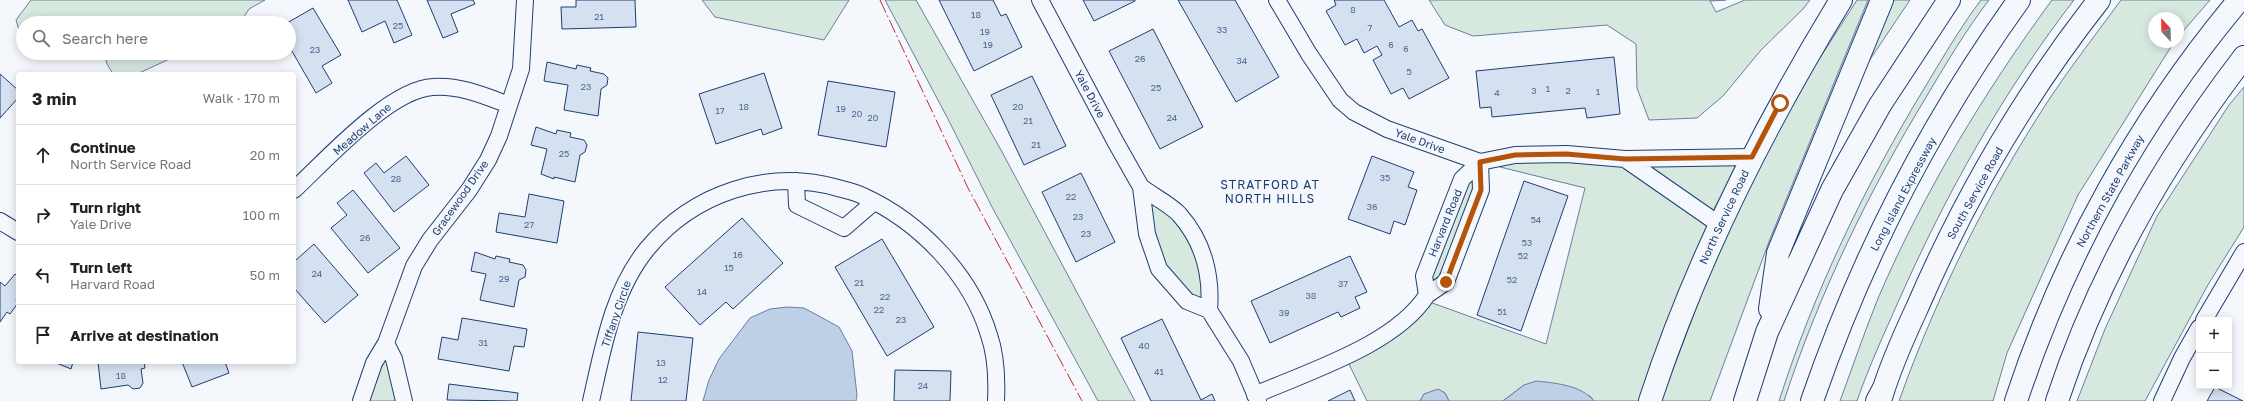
<!DOCTYPE html>
<html lang="en">
<head>
<meta charset="utf-8">
<style>
	:root { --surface:#fff; --page:#f6f6f6; --text:#222; --muted:#767676; --line:#e0e0e0 }
	body { margin:0; font-family:"Golos Text",sans-serif; background:var(--page); color:var(--text) }
	.controls { position:absolute; right:12px; bottom:12px; display:grid; overflow:hidden; border-radius:4px; box-shadow:0 2px 10px #0003 }
	.controls button { width:36px; height:36px; display:grid; place-items:center; padding:0; border:0; border-bottom:1px solid var(--line); background:var(--surface); color:var(--text); font:20px sans-serif }
	.compass { position:absolute; left:2148px; top:12px; width:36px; height:36px; border-radius:50%; background:var(--surface); box-shadow:0 2px 10px #0003; rotate:338deg }
	.stop { position:absolute; width:12px; height:12px; margin:-9px; border:3px solid #b45309; border-radius:50%; background:#fff }
	.stop.end { background:#b45309; border-color:#fff; box-shadow:0 1px 4px #0008 }
	.list { margin:0; padding:0; list-style:none }
	h2 { display:flex; justify-content:space-between; align-items:center; height:52px; margin:0; padding:0 16px; font-size:17px }
	h2 small { font-size:13px; font-weight:400; color:var(--muted) }
	.list li { display:grid; grid-template-columns:26px 1fr auto; gap:12px; align-items:center; box-sizing:border-box; height:60px; padding:0 16px; border-top:1px solid var(--line) }
	.list b { display:block; font-size:15px; white-space:nowrap }
	.list p { margin:0; font-size:13px; white-space:nowrap; color:var(--muted) }
	.list em { font-size:13px; font-style:normal; color:var(--muted) }
	.icon { flex:none; width:22px; height:22px; fill:none; stroke:currentColor; stroke-width:2; stroke-linecap:round; stroke-linejoin:round }
	.map { position:relative; flex:none; width:2244px; height:401px; overflow:hidden }
	.search { position:absolute; background:var(--surface); box-shadow:0 2px 10px #0003; left:16px; top:16px; width:280px; height:44px; display:flex; align-items:center; gap:10px; box-sizing:border-box; padding:0 14px; border-radius:22px; color:var(--muted); font-size:15px }
	.panel { position:absolute; background:var(--surface); box-shadow:0 2px 10px #0003; left:16px; top:72px; width:280px; height:292px; border-radius:4px }
	.map>svg:first-child { display:block }
	.green { fill:#d7e8df; stroke:#687fa3 }
	.water { fill:#bed0e5; stroke:#687fa3 }
	.building { fill:#d5e0f0; stroke:#1d3f73 }
	.lines { fill:none; stroke-linecap:round; stroke-linejoin:round }
	.street-casing { stroke:#1d3f73; stroke-width:18 }
	.secondary-casing { stroke:#1d3f73; stroke-width:24 }
	.highway-casing { stroke:#1d3f73; stroke-width:24 }
	.street { stroke:#f4f7fb; stroke-width:16 }
	.secondary { stroke:#f4f7fb; stroke-width:22 }
	.highway { stroke:#f4f7fb; stroke-width:22 }
	.power { stroke:#c62828; stroke-width:1; stroke-dasharray:14 3 2 3; stroke-linecap:butt }
	.route { stroke:#b45309; stroke-width:5 }
	.labels { text-anchor:middle; stroke-width:3; stroke-linejoin:round; paint-order:stroke }
	.number-label { font-size:9px; fill:#4b6792 }
	.street-label { font-size:11px; fill:#1d3f73; stroke:#f4f7fb }
	.neighbourhood-label { font-size:12px; letter-spacing:1px; fill:#1d3f73; stroke:#f4f7fb }
</style>
</head>
<body>
<div class="map">
<svg width="2244" height="401" viewBox="0 0 2244 401">
	<rect width="100%" height="100%" fill="#f4f7fb"/>
	<!-- green -->
	<path class="green" d="M31 0H265L249 9 240 23H23V43L16 20Z
		M702 0H849L824 40 715 17Z
		M885 0H916L1001 150 1135 401H1098L992 207 948 119Z
		M1429 0H1726L1710 1 1716 12 1745 0H1810L1803 9 1761 50 1723 96 1697 118 1649 120 1637 88 1636 44 1607 25 1473 36 1445 25Z
		M1857 0H1868L1770 239 1710 401H1661L1716 256 1791 103Z
		M1888 0H1910L1869 61 1864 57Z
		M1981 0H1989C1966 30 1947 62 1928 94 1869 191 1819 293 1784 401H1779C1814 292 1863 190 1922 92 1941 61 1959 29 1981 0Z
		M2052 0H2074C2003 92 1946 194 1899 300 1884 334 1869 366 1857 401H1840C1853 366 1865 330 1879 296 1924 192 1985 91 2052 0Z
		M2121 0H2210L2178 37V18H2154V42H2174L2078 195 2007 353 1993 401H1899C1937 295 1987 195 2048 101 2071 66 2097 33 2121 0Z
		M104 53H218L205 58 176 56 137 74H113L107 64Z
		M2244 87V227L2209 283 2145 401H2077L2105 329 2157 216 2229 105Z
		M1625 159 1720 225 1650 401H1594L1590 396 1524 385 1503 401H1449L1445 393 1424 394 1420 401H1367L1345 356 1424 300 1546 344 1585 188 1480 162 1481 190 1446 282 1427 295 1424 276 1462 179 1480 162Z
		M1738 164 1712 213 1640 165Z
		M1141 187 1202 248 1209 310 1159 269Z
		M386 343 404 401H361Z"/>
	<!-- water -->
	<path class="water" d="M787 307 804 308 839 327 852 351 857 395 856 401H703L709 380 719 359 750 318 770 309Z
		M1536 381C1555 383 1581 385 1594 401H1503L1524 385Z
		M1438 389 1445 393 1449 401H1420L1424 394Z"/>
	<!-- building -->
	<path class="building" d="M348 0H397L412 35 394 43 385 21 362 32Z
		M427 0H473L475 4 451 14 458 32 443 38Z
		M576 0H635L636 27 562 29 561 7H576Z
		M939 0H993L1001 16 1006 14 1022 47 974 71Z
		M1083 0H1135V1L1094 21Z
		M1178 0H1235L1279 77 1236 102Z
		M1334 0H1384L1399 27 1412 20 1418 31 1422 29 1449 78 1409 99 1403 88 1391 94 1373 60 1382 55 1377 46 1364 53 1357 39 1345 45 1326 11 1336 5Z
		M313 8 341 55 322 66 332 83 316 93 289 46V23H287Z
		M1153 29 1203 127 1160 149 1109 51Z
		M1614 57 1620 114 1587 118 1585 108 1492 117 1491 107 1480 108 1476 71Z
		M547 62 576 69 577 65 591 68 590 71 604 74 608 78 607 85 601 89 598 116 564 110 568 85 544 81Z
		M764 73 782 128 763 135 761 129 716 144 699 94Z
		M0 74 18 90V98L0 118Z
		M1032 76 1066 146 1024 165 991 95Z
		M828 81 895 92 886 147 818 135Z
		M536 127 556 134 557 130 571 133 570 137 584 140 587 145 585 152 580 155 575 182 554 177V179L541 174 547 149 531 145Z
		M406 156 429 185 394 212 364 173 376 163 384 173Z
		M1372 156 1414 172 1408 187 1417 190 1405 225 1394 221 1390 234 1348 219Z
		M1081 173 1115 242 1076 262 1042 192Z
		M1524 181 1568 196 1521 331 1477 315Z
		M353 190 400 248 368 273 331 228 347 215 337 203Z
		M529 194 564 201 557 243 496 232 499 213 525 217Z
		M742 218 783 263 733 309 726 302 700 325 665 287Z
		M882 239 934 327 887 356 835 267Z
		M314 244 358 295 325 323 294 288V258L296 260Z
		M475 252 495 259 496 256 510 259 509 262 523 265 526 270 525 277 519 280 514 307 480 300 486 274 471 271Z
		M1350 256 1367 292 1355 297 1360 308 1341 317 1338 312 1270 343 1251 301Z
		M15 274 18 276V297L16 300 18 303 10 314 7 312 0 322V282L5 286Z
		M462 318 527 329 524 347 514 346 509 371 438 359 442 337 458 340Z
		M1162 319 1201 400 1212 394 1215 401H1151L1121 338Z
		M638 332 693 338 686 401H631Z
		M54 362H73L71 369Z
		M98 362H144L145 368 141 369 143 383 140 388 133 389 128 385 101 389Z
		M182 362H225L229 373 192 387Z
		M895 370 951 371 950 401H894Z
		M449 384 518 393 517 401 447 400Z
		M2215 387 2243 401H2207Z
		M1350 390 1355 401H1328Z"/>
	<g class="lines">
		<!-- street casing -->
		<g class="street-casing">
			<path id="street" d="M1040 0 1115 141 1141 187
				M1277 0 1309 54 1340 100 1354 112 1387 129 1480 162 1515 155 1567 154 1625 159 1752 157
				M1625 159 1720 225
				M1480 162 1481 190 1446 282 1427 295 1424 276 1462 179Z
				M796 181 797 205 844 228 874 202
				M294 190C326 160 390 89 433 87 460 85 485 96 509 105
				M0 221 18 232
				M1209 310C1212 275 1203 241 1179 214 1169 204 1153 196 1141 187L1147 234 1159 269 1187 301 1209 310 1241 361 1258 401
				M2204 320 2244 252
				M386 343 394 359 404 401
				M1255 395C1309 371 1395 345 1427 295
				M361 401 374 363 386 343 414 266 430 240 469 190 488 160 499 136 521 69 525 0
				M591 401C603 349 612 292 647 249 693 193 768 168 838 188 846 190 856 192 863 196 920 222 971 275 989 335 996 355 997 380 996 401
				M2162 401 2182 358 2199 328"/>
		</g>
		<!-- secondary casing -->
		<g class="secondary-casing">
			<path id="secondary" d="M1650 401C1696 260 1764 126 1841 0
				M1880 401C1889 369 1903 338 1917 308 1964 199 2026 93 2099 0"/>
		</g>
		<!-- highway casing -->
		<g class="highway-casing">
			<path id="highway" d="M1770 309 1778 253 1882 0
				M1745 401 1767 332 1832 190 1880 105 1949 0
				M1812 401C1861 259 1931 122 2019 0
				M1877 401 1883 390
				M2016 401C2064 255 2140 118 2239 0
				M2057 401C2098 276 2165 160 2244 57"/>
		</g>
		<!-- street -->
		<use href="#street" class="street"/>
		<!-- secondary -->
		<use href="#secondary" class="secondary"/>
		<!-- highway -->
		<use href="#highway" class="highway"/>
		<!-- power -->
		<path class="power" d="M880 0 968 188 1082 401"/>
	</g>
	<g class="lines">
		<!-- route -->
		<path class="route" d="M1446 282 1481 190 1480 162 1515 155 1566 154 1625 159 1752 157 1780 103"/>
	</g>
	<g class="labels">
		<!-- number labels -->
		<g class="number-label">
			<text x="1353" y="13">8</text>
			<text x="976" y="18">18</text>
			<text x="599" y="20">21</text>
			<text x="398" y="29">25</text>
			<text x="1370" y="31">7</text>
			<text x="1222" y="33">33</text>
			<text x="985" y="35">19</text>
			<text x="988" y="48">19</text>
			<text x="1391" y="48">6</text>
			<text x="1406" y="52">6</text>
			<text x="315" y="53">23</text>
			<text x="1140" y="62">26</text>
			<text x="1242" y="64">34</text>
			<text x="1409" y="75">5</text>
			<text x="586" y="90">23</text>
			<text x="1156" y="91">25</text>
			<text x="1548" y="92">1</text>
			<text x="1534" y="94">3</text>
			<text x="1568" y="94">2</text>
			<text x="1598" y="95">1</text>
			<text x="1497" y="96">4</text>
			<text x="744" y="110">18</text>
			<text x="1018" y="110">20</text>
			<text x="841" y="112">19</text>
			<text x="720" y="114">17</text>
			<text x="857" y="117">20</text>
			<text x="873" y="121">20</text>
			<text x="1172" y="121">24</text>
			<text x="1028" y="124">21</text>
			<text x="1036" y="148">21</text>
			<text x="564" y="157">25</text>
			<text x="1385" y="181">35</text>
			<text x="396" y="182">28</text>
			<text x="1071" y="200">22</text>
			<text x="1372" y="210">36</text>
			<text x="1078" y="220">23</text>
			<text x="1536" y="223">54</text>
			<text x="529" y="228">27</text>
			<text x="1086" y="237">23</text>
			<text x="365" y="241">26</text>
			<text x="1527" y="246">53</text>
			<text x="738" y="258">16</text>
			<text x="1523" y="259">52</text>
			<text x="729" y="271">15</text>
			<text x="317" y="277">24</text>
			<text x="504" y="282">29</text>
			<text x="1512" y="283">52</text>
			<text x="859" y="286">21</text>
			<text x="1343" y="287">37</text>
			<text x="702" y="295">14</text>
			<text x="1311" y="299">38</text>
			<text x="885" y="300">22</text>
			<text x="879" y="313">22</text>
			<text x="1502" y="315">51</text>
			<text x="1284" y="316">39</text>
			<text x="901" y="323">23</text>
			<text x="483" y="346">31</text>
			<text x="1144" y="349">40</text>
			<text x="661" y="366">13</text>
			<text x="1159" y="375">41</text>
			<text x="121" y="379">18</text>
			<text x="663" y="383">12</text>
			<text x="923" y="389">24</text>
		</g>
		<!-- street labels -->
		<g class="street-label">
			<text transform="translate(1090 94) rotate(62)" y="4">Yale Drive</text>
			<text transform="translate(362 129) rotate(-41)" y="4">Meadow Lane</text>
			<text transform="translate(1420 141) rotate(20)" y="4">Yale Drive</text>
			<text transform="translate(2110 191) rotate(-61)" y="4">Northern State Parkway</text>
			<text transform="translate(1975 193) rotate(-61)" y="4">South Service Road</text>
			<text transform="translate(1903 194) rotate(-62)" y="4">Long Island Expressway</text>
			<text transform="translate(460 198) rotate(-55)" y="4">Gracewood Drive</text>
			<text transform="translate(1724 217) rotate(-65)" y="4">North Service Road</text>
			<text transform="translate(1445 223) rotate(-68)" y="4">Harvard Road</text>
			<text transform="translate(616 314) rotate(-71)" y="4">Tiffany Circle</text>
		</g>
		<!-- neighbourhood labels -->
		<g class="neighbourhood-label">
			<text x="1270" y="189">STRATFORD AT<tspan x="1270" dy="14">NORTH HILLS</tspan></text>
		</g>
	</g>
</svg>
<div class="controls">
<button>+</button>
<button>−</button>
</div>
<svg class="compass" viewBox="-18 -18 36 36"><path d="M0-13l5 13h-10z" fill="#e53935"/><path d="M0 13l5-13h-10z" fill="#767676"/></svg>
<div class="stop" style="left:1780px;top:103px"></div>
<div class="stop end" style="left:1446px;top:282px"></div>
<div class="search"><svg class="icon" aria-label="search" viewBox="0 0 24 24"><circle cx="10" cy="10" r="6"/><path d="M15 15l6 6"/></svg>Search here</div>
<section class="panel">
<h2>3 min<small>Walk · 170 m</small></h2>
<ul class="list">
<li><svg class="icon" aria-label="ahead" viewBox="0 0 24 24"><path d="M12 20V5M6 11l6-6 6 6"/></svg><div><b>Continue</b><p>North Service Road</p></div><em>20 m</em></li>
<li><svg class="icon" aria-label="right" viewBox="0 0 24 24"><path d="M7 20v-9h11M14 6l5 5-5 5"/></svg><div><b>Turn right</b><p>Yale Drive</p></div><em>100 m</em></li>
<li><svg class="icon" aria-label="left" viewBox="0 0 24 24"><path d="M17 20v-9H6M10 6l-5 5 5 5"/></svg><div><b>Turn left</b><p>Harvard Road</p></div><em>50 m</em></li>
<li><svg class="icon" aria-label="arrive" viewBox="0 0 24 24"><path d="M6 21V4h12l-3 4 3 4H6"/></svg><div><b>Arrive at destination</b></div></li>
</ul>
</section>
</div>
</body>
</html>
